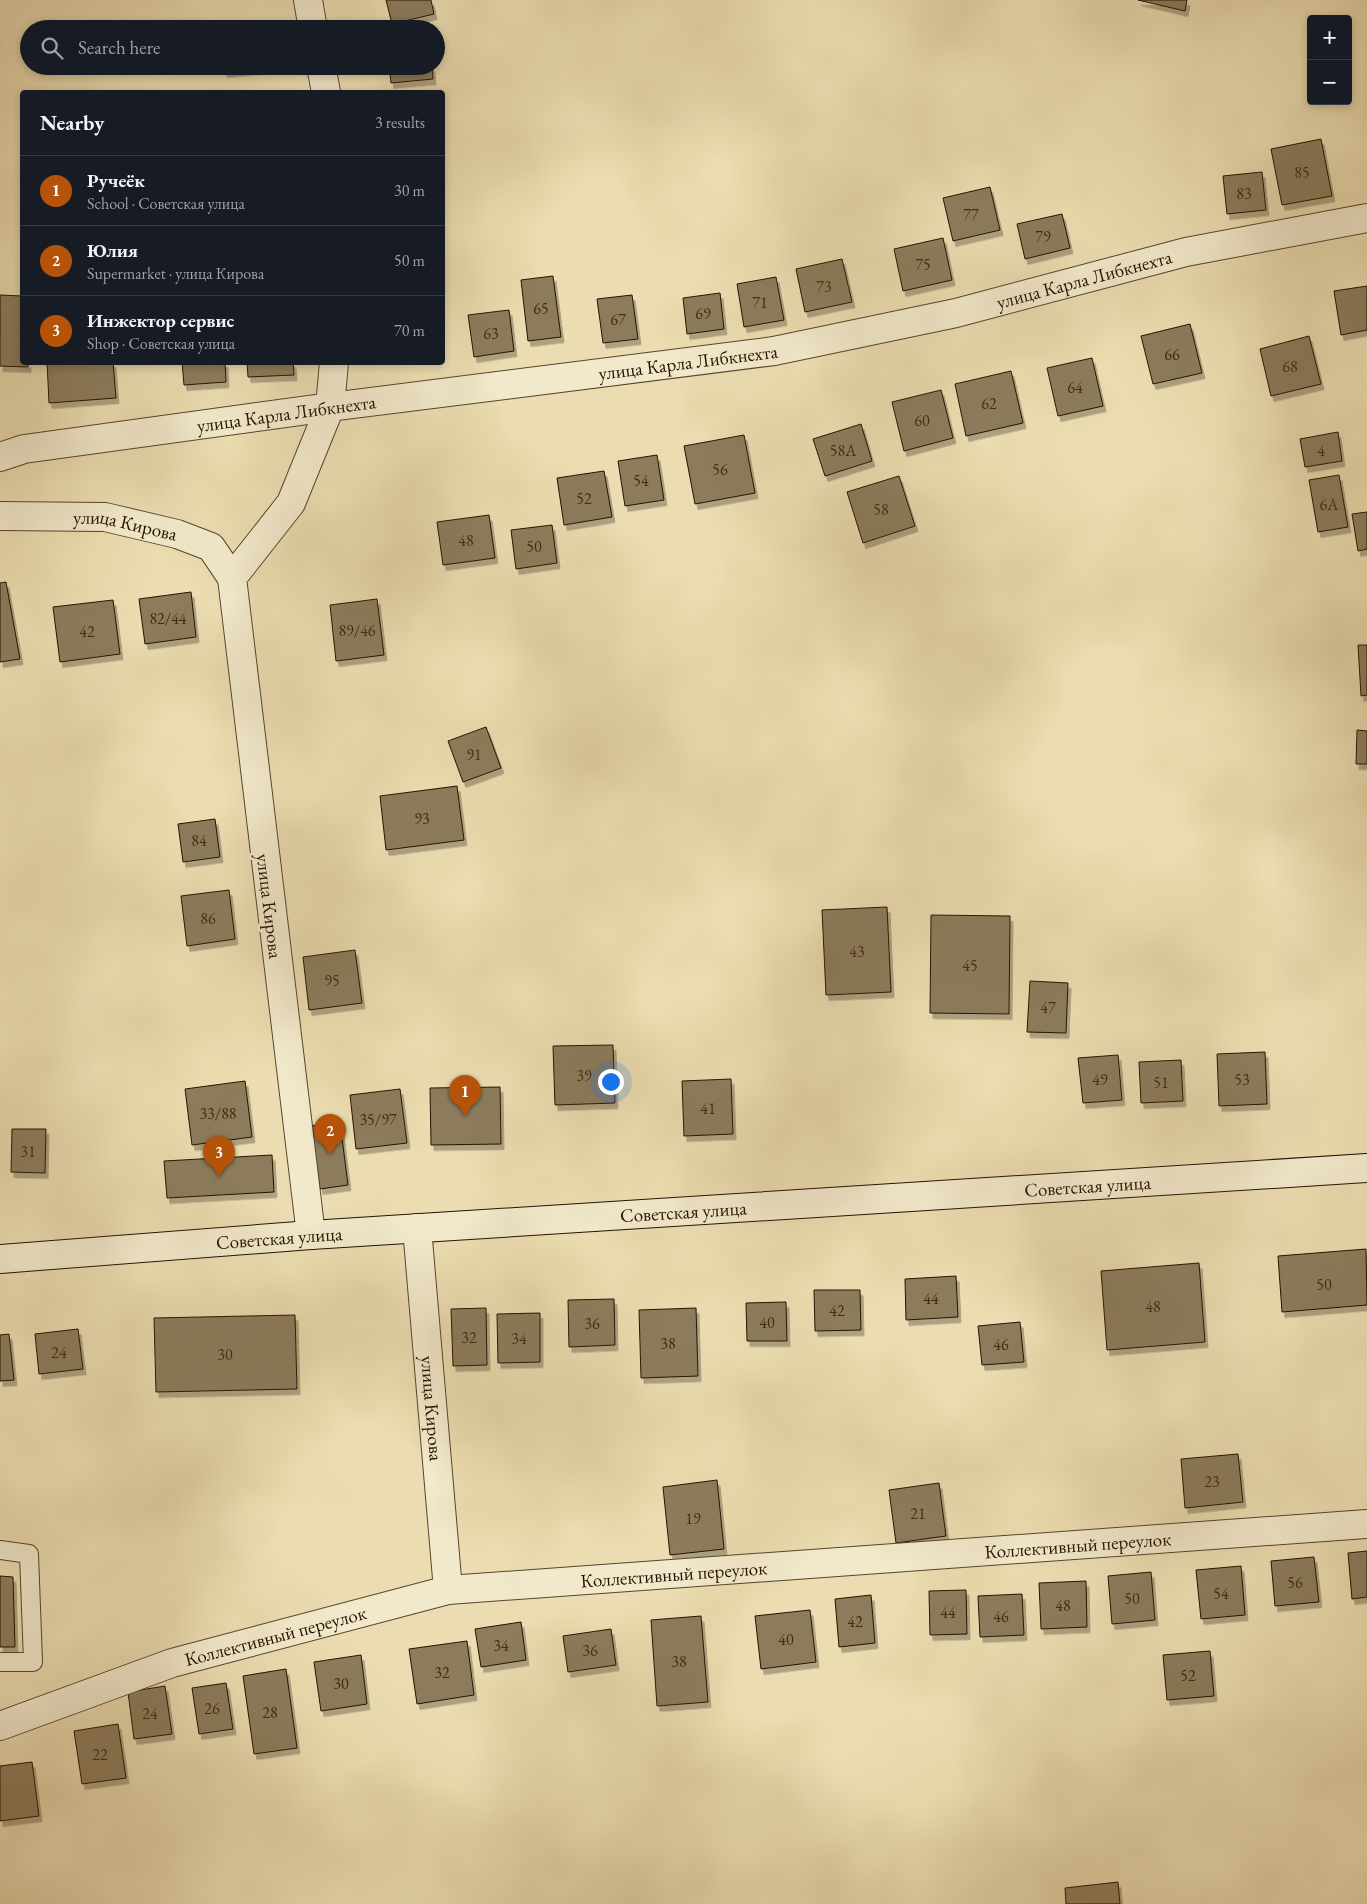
<!DOCTYPE html>
<html lang="en">
<head>
<meta charset="utf-8">
<style>
	:root { --surface:#171b24; --page:#242831; --text:#f1f3f6; --muted:#9ea1a6; --line:#363941; --accent:#b45309 }
	body { margin:0; font-family:"EB Garamond",serif; background:var(--page); color:var(--text) }
	.controls { position:absolute; right:15px; top:15px; display:grid; overflow:hidden; border-radius:5px; box-shadow:0 2px 8px #0003 }
	.controls button { width:45px; height:45px; display:grid; place-items:center; padding:0; border:0; border-bottom:1px solid var(--line); background:var(--surface); color:var(--text); font:25px sans-serif }
	.you { position:absolute; left:610px; top:1081px; width:18px; height:18px; margin:-12px; border:4px solid #fff; border-radius:50%; background:#1a73e8; box-shadow:0 0 0 8px #1a73e833 }
	.badge { display:grid; place-items:center; width:32px; height:32px; border-radius:50%; background:var(--accent); color:#fff; font-size:16px; font-weight:700 }
	.pin { position:absolute; translate:-50% -41px; filter:drop-shadow(0 1px 2px #0008) }
	.pin::after { content:''; position:absolute; top:26px; width:18px; height:15px; background:inherit; clip-path:polygon(0 0,100% 0,50% 100%) }
	.list { margin:0; padding:0; list-style:none }
	h2 { display:flex; justify-content:space-between; align-items:center; height:65px; margin:0; padding:0 20px; font-size:21px }
	h2 small { font-size:16px; font-weight:400; color:var(--muted) }
	.list li { display:grid; grid-template-columns:32px 1fr auto; gap:15px; align-items:center; box-sizing:border-box; height:70px; padding:0 20px; border-top:1px solid var(--line) }
	.list b { display:block; font-size:19px; white-space:nowrap }
	.list p { margin:0; font-size:16px; white-space:nowrap; color:var(--muted) }
	.list em { font-size:16px; font-style:normal; color:var(--muted) }
	.icon { flex:none; width:28px; height:28px; fill:none; stroke:currentColor; stroke-width:2; stroke-linecap:round; stroke-linejoin:round }
	.map { position:relative; flex:none; width:1367px; height:1904px; overflow:hidden }
	.search { position:absolute; background:var(--surface); box-shadow:0 2px 8px #0003; left:20px; top:20px; width:425px; height:55px; display:flex; align-items:center; gap:12px; box-sizing:border-box; padding:0 18px; border-radius:28px; color:var(--muted); font-size:19px }
	.panel { position:absolute; background:var(--surface); box-shadow:0 2px 8px #0003; left:20px; top:90px; width:425px; height:275px; border-radius:5px }
	.map>svg:first-child { display:block }
	.building { fill:#8c7c5c; stroke:#251200; filter:url(#shadow) }
	.lines { fill:none; stroke-linecap:round; stroke-linejoin:round }
	.lane-casing { stroke:#56452c; stroke-width:20 }
	.street-casing { stroke:#56452c; stroke-width:30 }
	.secondary-casing { stroke:#251200; stroke-width:30 }
	.lane { stroke:#f2e9cc; stroke-width:18 }
	.street { stroke:#f2e9cc; stroke-width:28 }
	.secondary { stroke:#f2e9cc; stroke-width:28 }
	.labels { text-anchor:middle; stroke-width:5; stroke-linejoin:round; paint-order:stroke }
	.number-label { font-size:16px; fill:#3f2c17 }
	.street-label { font-size:19px; fill:#251200; stroke:#f2e9cc }
</style>
</head>
<body>
<div class="map">
<svg width="1367" height="1904" viewBox="0 0 1367 1904">
	<defs>
		<filter id="shadow"><feDropShadow dx="3" dy="5.5" stdDeviation="0" flood-color="#0004"/></filter>
	</defs>
	<rect width="100%" height="100%" fill="#ebddb1"/>
	<filter id="stains"><feTurbulence type="fractalNoise" baseFrequency=".004" numOctaves="4"/><feColorMatrix values="0 0 0 0 .2 0 0 0 0 .09 0 0 0 0 .02 0 0 0 .5 -.17"/></filter>
	<radialGradient id="worn" r=".72"><stop offset=".6" stop-color="#630" stop-opacity="0"/><stop offset="1" stop-color="#630" stop-opacity=".3"/></radialGradient>
	<!-- building -->
	<path class="building" d="M386 0H431L434 14 392 24Z
		M1138 0H1187L1185 11Z
		M269 22 270 29H220V27Z
		M224 66H274V67L224 72Z
		M389 66H432L433 79 391 83Z
		M1321 139 1332 196 1282 205 1271 149Z
		M1262 172 1266 210 1227 214 1223 176Z
		M990 187 1000 230 953 241 943 198Z
		M1062 214 1070 248 1025 259 1017 224Z
		M943 238 952 280 903 291 894 249Z
		M842 259 852 302 805 312 796 269Z
		M553 276 561 337 528 341 521 280Z
		M776 277 784 320 744 327 737 284Z
		M1367 286V330L1341 335 1334 291Z
		M720 293 724 329 687 334 683 298Z
		M0 295 22 296V362H28V367L0 366Z
		M632 295 638 339 603 343 597 299Z
		M509 310 514 351 474 357 468 315Z
		M1190 324 1202 373 1153 384 1141 336Z
		M1309 336 1321 384 1271 396 1260 349Z
		M1092 358 1103 406 1058 416 1047 368Z
		M47 362H113L116 398 49 403Z
		M182 362H225L226 382 184 385Z
		M247 362H293L294 375 248 377Z
		M1011 371 1023 423 966 436 955 384Z
		M941 390 953 438 904 451 892 402Z
		M861 424 872 461 825 476 813 439Z
		M1338 432 1342 461 1305 467 1300 439Z
		M744 435 755 493 695 504 684 446Z
		M657 455 664 500 625 506 618 461Z
		M604 471 612 517 564 525 557 478Z
		M1339 475 1348 527 1318 532 1309 480Z
		M899 476 915 526 863 543 847 492Z
		M1367 512V549L1358 551 1352 514Z
		M489 515 495 558 443 565 437 522Z
		M552 525 557 563 516 569 511 530Z
		M6 582 20 659 0 662V583Z
		M191 592 196 637 145 644 139 599Z
		M377 599 384 655 336 661 330 605Z
		M113 600 120 654 60 662 53 607Z
		M1358 645H1367V695L1361 696Z
		M486 727 501 768 463 782 448 741Z
		M1357 730 1367 731V764H1356Z
		M457 786 464 840 386 850 380 796Z
		M215 819 220 857 183 862 178 824Z
		M229 890 235 939 187 946 181 896Z
		M887 907 891 992 826 995 822 910Z
		M931 915 1010 916 1009 1014 930 1013Z
		M355 950 362 1003 309 1010 303 957Z
		M1030 981 1068 983 1066 1033 1027 1032Z
		M613 1045 615 1103 555 1105 553 1046Z
		M1265 1052 1267 1104 1219 1106 1217 1054Z
		M1118 1055 1122 1100 1083 1103 1078 1058Z
		M1181 1060 1183 1101 1141 1103 1139 1062Z
		M731 1079 733 1134 684 1136 682 1081Z
		M245 1081 252 1137 192 1145 185 1089Z
		M500 1087 501 1144 431 1145 430 1088Z
		M400 1089 407 1143 356 1149 350 1095Z
		M340 1122 348 1185 320 1189 311 1126Z
		M12 1129H46L45 1173 11 1172Z
		M272 1155 274 1192 167 1198 164 1161Z
		M1366 1249 1367 1305 1282 1312 1278 1256Z
		M1199 1263 1205 1342 1107 1350 1101 1271Z
		M956 1276 958 1317 906 1320 905 1279Z
		M814 1290H860L861 1330 815 1331Z
		M614 1299 615 1345 569 1347 568 1300Z
		M786 1302 787 1341H747L746 1303Z
		M486 1308 487 1365 453 1366 451 1309Z
		M696 1308 698 1376 641 1378 639 1310Z
		M540 1313V1362L498 1363 497 1314Z
		M295 1315 297 1389 156 1392 154 1318Z
		M1020 1322 1024 1362 982 1365 978 1326Z
		M78 1329 83 1369 39 1374 35 1334Z
		M9 1334 14 1380 0 1381V1335Z
		M1238 1454 1243 1502 1185 1508 1181 1459Z
		M717 1480 724 1549 670 1555 663 1487Z
		M939 1483 946 1536 896 1543 889 1490Z
		M1367 1551V1597L1352 1599 1348 1553Z
		M1314 1557 1319 1602 1275 1606 1271 1561Z
		M1241 1566 1245 1615 1201 1619 1196 1570Z
		M1151 1572 1155 1620 1112 1624 1108 1576Z
		M0 1576 13 1577 15 1647H0Z
		M1086 1581 1087 1627 1041 1629 1039 1583Z
		M966 1590 967 1634 930 1635 929 1591Z
		M1022 1594 1024 1635 980 1637 978 1596Z
		M871 1595 875 1643 839 1647 835 1599Z
		M810 1610 816 1662 761 1669 755 1616Z
		M701 1616 708 1702 657 1706 651 1620Z
		M521 1622 526 1660 481 1667 475 1629Z
		M611 1629 616 1665 568 1672 563 1636Z
		M467 1641 474 1695 417 1704 409 1649Z
		M1210 1651 1214 1696 1167 1700 1163 1655Z
		M361 1655 367 1704 321 1711 314 1662Z
		M286 1669 297 1748 254 1754 243 1676Z
		M226 1683 233 1729 199 1734 192 1688Z
		M165 1686 172 1734 134 1739 128 1692Z
		M118 1724 126 1778 82 1784 74 1731Z
		M32 1762 39 1816 0 1821V1766Z
		M1118 1882 1120 1904H1066L1065 1888Z"/>
	<g class="lines">
		<!-- lane casing -->
		<g class="lane-casing">
			<path id="lane" d="M0 1550 29 1554 33 1662H0"/>
		</g>
		<!-- street casing -->
		<g class="street-casing">
			<g id="street">
				<path d="M308 0 313 29"/>
				<path d="M321 66 326 92"/>
				<path id="s1" d="M0 457 24 449 330 407 774 351 956 313 1186 252 1367 218"/>
				<path id="s2" d="M0 516 105 517 177 534 211 547 232 578"/>
				<path id="s3" d="M417 1228 448 1590"/>
				<path d="M311 1235 232 578 291 503 330 407 334 362"/>
				<path id="s4" d="M0 1726 172 1663 448 1590 1367 1524"/>
			</g>
		</g>
		<!-- secondary casing -->
		<g class="secondary-casing">
			<g id="secondary">
				<path id="s5" d="M0 1259 311 1235 1367 1168"/>
			</g>
		</g>
		<!-- lane -->
		<use href="#lane" class="lane"/>
		<!-- street -->
		<use href="#street" class="street"/>
		<!-- secondary -->
		<use href="#secondary" class="secondary"/>
	</g>
	<g class="labels">
		<!-- number labels -->
		<g class="number-label">
			<text x="1302" y="178">85</text>
			<text x="1244" y="199">83</text>
			<text x="971" y="220">77</text>
			<text x="1043" y="242">79</text>
			<text x="923" y="270">75</text>
			<text x="824" y="292">73</text>
			<text x="760" y="308">71</text>
			<text x="541" y="314">65</text>
			<text x="703" y="319">69</text>
			<text x="618" y="325">67</text>
			<text x="491" y="339">63</text>
			<text x="1172" y="360">66</text>
			<text x="1290" y="372">68</text>
			<text x="1075" y="393">64</text>
			<text x="989" y="409">62</text>
			<text x="922" y="426">60</text>
			<text x="843" y="456">58А</text>
			<text x="1321" y="456">4</text>
			<text x="720" y="475">56</text>
			<text x="641" y="486">54</text>
			<text x="584" y="504">52</text>
			<text x="1329" y="510">6А</text>
			<text x="881" y="515">58</text>
			<text x="466" y="546">48</text>
			<text x="534" y="552">50</text>
			<text x="168" y="624">82/44</text>
			<text x="357" y="636">89/46</text>
			<text x="87" y="637">42</text>
			<text x="474" y="760">91</text>
			<text x="422" y="824">93</text>
			<text x="199" y="846">84</text>
			<text x="208" y="924">86</text>
			<text x="857" y="957">43</text>
			<text x="970" y="971">45</text>
			<text x="332" y="986">95</text>
			<text x="1048" y="1013">47</text>
			<text x="584" y="1081">39</text>
			<text x="1100" y="1085">49</text>
			<text x="1242" y="1085">53</text>
			<text x="1161" y="1088">51</text>
			<text x="708" y="1114">41</text>
			<text x="218" y="1119">33/88</text>
			<text x="378" y="1125">35/97</text>
			<text x="28" y="1157">31</text>
			<text x="1324" y="1290">50</text>
			<text x="931" y="1304">44</text>
			<text x="1153" y="1312">48</text>
			<text x="837" y="1316">42</text>
			<text x="767" y="1328">40</text>
			<text x="592" y="1329">36</text>
			<text x="469" y="1343">32</text>
			<text x="519" y="1344">34</text>
			<text x="668" y="1349">38</text>
			<text x="1001" y="1350">46</text>
			<text x="59" y="1358">24</text>
			<text x="225" y="1360">30</text>
			<text x="1212" y="1487">23</text>
			<text x="918" y="1519">21</text>
			<text x="693" y="1524">19</text>
			<text x="1295" y="1588">56</text>
			<text x="1221" y="1599">54</text>
			<text x="1132" y="1604">50</text>
			<text x="1063" y="1611">48</text>
			<text x="948" y="1618">44</text>
			<text x="1001" y="1622">46</text>
			<text x="855" y="1627">42</text>
			<text x="786" y="1645">40</text>
			<text x="501" y="1651">34</text>
			<text x="590" y="1656">36</text>
			<text x="679" y="1667">38</text>
			<text x="442" y="1678">32</text>
			<text x="1188" y="1681">52</text>
			<text x="341" y="1689">30</text>
			<text x="212" y="1714">26</text>
			<text x="270" y="1718">28</text>
			<text x="150" y="1719">24</text>
			<text x="100" y="1760">22</text>
		</g>
		<!-- street labels -->
		<g class="street-label">
			<text dy="7" stroke="none"><textPath href="#s1" startOffset="1100">улица Карла Либкнехта</textPath></text>
			<text dy="7" stroke="none"><textPath href="#s1" startOffset="695">улица Карла Либкнехта</textPath></text>
			<text dy="7" stroke="none"><textPath href="#s1" startOffset="290">улица Карла Либкнехта</textPath></text>
			<text dy="7" stroke="none"><textPath href="#s2" startOffset="126">улица Кирова</textPath></text>
			<text transform="translate(270 906) rotate(83)" y="7">улица Кирова</text>
			<text dy="7" stroke="none"><textPath href="#s5" startOffset="1090">Советская улица</textPath></text>
			<text dy="7" stroke="none"><textPath href="#s5" startOffset="685">Советская улица</textPath></text>
			<text dy="7" stroke="none"><textPath href="#s5" startOffset="280">Советская улица</textPath></text>
			<text dy="7" stroke="none"><textPath href="#s3" startOffset="181">улица Кирова</textPath></text>
			<text dy="7" stroke="none"><textPath href="#s4" startOffset="1100">Коллективный переулок</textPath></text>
			<text dy="7" stroke="none"><textPath href="#s4" startOffset="695">Коллективный переулок</textPath></text>
			<text dy="7" stroke="none"><textPath href="#s4" startOffset="290">Коллективный переулок</textPath></text>
		</g>
	</g>
	<rect width="100%" height="100%" filter="url(#stains)"/>
	<rect width="100%" height="100%" fill="url(#worn)"/>
</svg>
<div class="controls">
<button>+</button>
<button>−</button>
</div>
<div class="you"></div>
<div class="pin badge" style="left:465px;top:1116px">1</div>
<div class="pin badge" style="left:330px;top:1155px">2</div>
<div class="pin badge" style="left:219px;top:1177px">3</div>
<div class="search"><svg class="icon" aria-label="search" viewBox="0 0 24 24"><circle cx="10" cy="10" r="6"/><path d="M15 15l6 6"/></svg>Search here</div>
<section class="panel">
<h2>Nearby<small>3 results</small></h2>
<ul class="list">
<li><span class="badge">1</span><div><b>Ручеёк</b><p>School · Советская улица</p></div><em>30 m</em></li>
<li><span class="badge">2</span><div><b>Юлия</b><p>Supermarket · улица Кирова</p></div><em>50 m</em></li>
<li><span class="badge">3</span><div><b>Инжектор сервис</b><p>Shop · Советская улица</p></div><em>70 m</em></li>
</ul>
</section>
</div>
</body>
</html>
